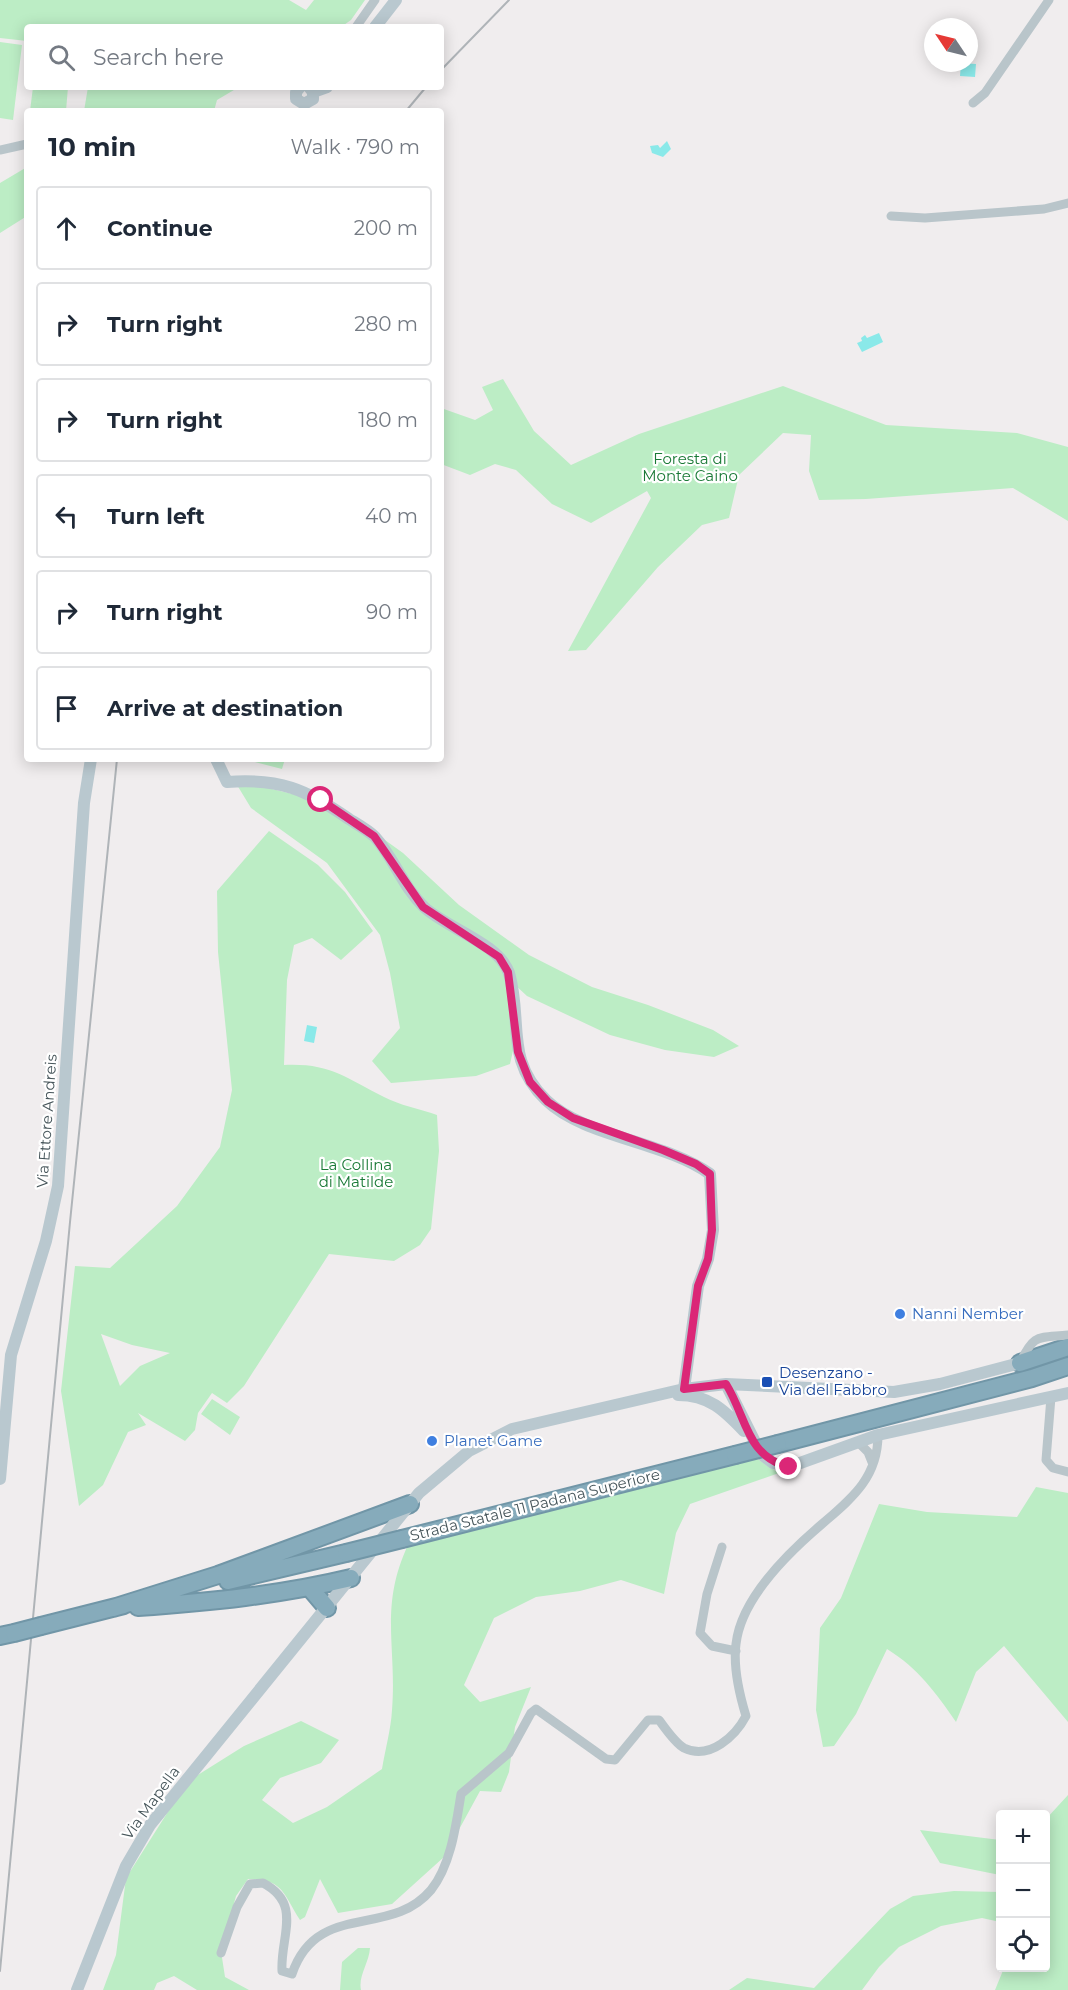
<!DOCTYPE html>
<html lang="en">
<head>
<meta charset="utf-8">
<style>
	:root { --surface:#fff; --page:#f2f2f3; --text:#1f2937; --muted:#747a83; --line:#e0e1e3 }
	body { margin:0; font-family:Montserrat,sans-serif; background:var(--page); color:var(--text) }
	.controls { position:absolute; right:18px; bottom:18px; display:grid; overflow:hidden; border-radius:6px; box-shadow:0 3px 15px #0003 }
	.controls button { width:54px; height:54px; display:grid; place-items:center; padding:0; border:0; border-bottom:2px solid var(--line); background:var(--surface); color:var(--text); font:30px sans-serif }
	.compass { position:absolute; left:924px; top:18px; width:54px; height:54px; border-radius:50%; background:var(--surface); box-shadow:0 3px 15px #0003; rotate:305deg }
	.stop { position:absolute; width:18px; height:18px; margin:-14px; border:4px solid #db2777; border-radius:50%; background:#fff }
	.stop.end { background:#db2777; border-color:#fff; box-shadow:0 2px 6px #0008 }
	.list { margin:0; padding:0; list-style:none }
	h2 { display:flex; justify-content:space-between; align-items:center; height:78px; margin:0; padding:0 24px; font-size:26px }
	h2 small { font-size:20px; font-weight:400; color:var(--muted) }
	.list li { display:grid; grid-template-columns:39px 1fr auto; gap:18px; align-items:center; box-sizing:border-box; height:84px; margin:0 12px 12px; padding:0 12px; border:2px solid var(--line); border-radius:6px }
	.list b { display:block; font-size:22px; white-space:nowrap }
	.list em { font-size:20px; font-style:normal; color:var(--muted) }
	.icon { flex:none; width:33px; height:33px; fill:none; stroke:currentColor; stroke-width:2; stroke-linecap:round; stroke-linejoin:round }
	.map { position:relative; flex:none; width:1068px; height:1990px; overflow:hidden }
	.search { position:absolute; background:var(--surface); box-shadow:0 3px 15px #0003; left:24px; top:24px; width:420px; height:66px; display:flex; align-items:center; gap:15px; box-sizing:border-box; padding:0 21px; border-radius:6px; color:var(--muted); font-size:22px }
	.panel { position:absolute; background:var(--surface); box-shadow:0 3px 15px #0003; left:24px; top:108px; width:420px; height:654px; border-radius:6px }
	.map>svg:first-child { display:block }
	.green { fill:#bcedc5; fill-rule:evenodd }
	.water { fill:#8ae9e9 }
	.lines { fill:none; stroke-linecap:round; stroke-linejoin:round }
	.highway-casing { stroke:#7196a7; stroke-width:20 }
	.street { stroke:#b9c5ca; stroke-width:9 }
	.secondary { stroke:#b9c8cf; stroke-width:12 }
	.highway { stroke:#86abbb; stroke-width:16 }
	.rail { stroke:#afb4b8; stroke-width:2 }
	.highway-bridge-casing { stroke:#7196a7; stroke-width:20; stroke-linecap:butt }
	.highway-bridge { stroke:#86abbb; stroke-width:16 }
	.route { stroke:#db2777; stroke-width:8 }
	.shop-dot { fill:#3f7fe0; stroke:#fff; stroke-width:2 }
	.transit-dot { fill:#1a4fb4; stroke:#fff; stroke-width:2 }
	.labels { text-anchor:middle; stroke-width:4.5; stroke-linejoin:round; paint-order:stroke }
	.park-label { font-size:15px; fill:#197936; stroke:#fff }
	.street-label { font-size:15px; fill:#46555a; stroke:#fff }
	.shop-label { font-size:15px; fill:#366cbe; stroke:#fff; text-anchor:start }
	.transit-label { font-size:15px; fill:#164399; stroke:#fff; text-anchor:start }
</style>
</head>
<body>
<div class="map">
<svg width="1068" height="1990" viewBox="0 0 1068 1990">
	<rect width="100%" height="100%" fill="#f0edee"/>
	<!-- green -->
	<path class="green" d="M0 0H289L306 10 314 0H365L351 20 341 27H27V41L0 38Z
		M0 42 22 45 13 120 0 118Z
		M33 87H68L66 111H30Z
		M88 87H239L217 100 214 111H84Z
		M27 167V216L0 233V183Z
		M503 379 534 431 571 465 639 434 783 386 886 425 1017 433 1068 447V521L1013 488 866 499 819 500 809 471 811 435 783 433 739 475 729 518 702 525 658 567 586 650 568 651 651 498 647 491 591 523 552 504 516 470 495 464 470 475 441 464V408L475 420 493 410 482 387Z
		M243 759H285L282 769Z
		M234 780 335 804 403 853 459 905 529 955 592 987 648 1005 713 1030 739 1046 714 1057 665 1050 610 1035 527 996 513 983 519 1024 510 1064 476 1076 391 1083 372 1061 400 1028 390 973 380 935 327 863 251 808Z
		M269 831 318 865 345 892 373 931 341 960 312 938 294 945 287 980 284 1065C330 1063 344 1077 384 1097 399 1105 420 1109 437 1115L439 1151 431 1229 420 1245 394 1261 329 1254 244 1386 227 1403 212 1393 198 1413 195 1430 185 1441 138 1413 146 1425 128 1432 103 1485 79 1506 61 1391 75 1266 110 1268 177 1206 220 1147 232 1090 218 952 217 891ZM101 1334 132 1345 170 1353 140 1366 120 1386Z
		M212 1399 240 1417 230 1435 201 1414Z
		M753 1456 779 1473 690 1504 676 1533 664 1594 621 1580 580 1591 536 1597 494 1618 464 1685 480 1702 531 1687 515 1727 509 1772 501 1792 480 1791 444 1857 392 1904 338 1913 320 1879 305 1917 300 1920C282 1892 284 1880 248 1879L236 1896 221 1951 225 1977 249 1990H197L174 1976 157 1983 154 1990H103L116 1955 126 1878 190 1777 193 1778 244 1746 301 1721 339 1740 321 1763 280 1778 262 1800 293 1823 327 1807 382 1769C385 1750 391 1729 392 1710 397 1647 379 1607 408 1545Z
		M1036 1487 1068 1493V1722L1004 1646 976 1672 956 1722C936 1693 918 1668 887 1649L856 1714 834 1746 823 1747 816 1710 820 1628 841 1598 879 1504 927 1512 1017 1517Z
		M1068 1795V1990H995L1004 1968H1046V1819Z
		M920 1830 1000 1840V1875L940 1863Z
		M954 1891 1000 1892V1922L982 1918 941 1926 899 1947 879 1967 862 1990H729L747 1978 814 1988 890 1909 913 1896Z
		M358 1948H370C369 1963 358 1976 361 1990H340L342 1962Z"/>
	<!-- water -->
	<path class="water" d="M961 63 976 64 975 77 960 76Z
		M667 141 671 149 663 157 652 153 650 146 658 145 660 148Z
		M879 333 883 342 862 352 857 343 862 341 861 338 865 335 867 338Z
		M307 1025 317 1027 314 1043 304 1041Z"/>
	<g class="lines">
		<!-- highway casing -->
		<g class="highway-casing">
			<path id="highway" d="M1020 1363 1068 1347
				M778 1444 1032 1378 1068 1366
				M402 1539 735 1455
				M228 1581 346 1553
				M310 1588 327 1608
				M138 1607C210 1602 280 1595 351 1578
				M113 1608 218 1575 410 1504
				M41 1626 124 1605
				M0 1636 14 1633"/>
		</g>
		<!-- street -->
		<path class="street" d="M356 27 375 0
			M973 103 985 93 1049 0
			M0 150 27 144
			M891 216 925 218 1044 209 1068 203
			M1020 1363C1034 1333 1038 1338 1068 1335
			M1051 1397 1046 1460 1053 1468 1068 1472
			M858 1442 868 1452 872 1462
			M722 1547 707 1594 700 1633 712 1646 736 1651
			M221 1953 237 1907 250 1884 263 1883C303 1904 280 1937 282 1971L292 1974C317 1900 390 1939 431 1890 451 1865 456 1825 461 1794L509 1753 531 1713 536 1709 606 1759 615 1760 648 1720H659C665 1728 675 1743 684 1748 710 1761 736 1735 746 1716 739 1693 733 1667 736 1644 741 1598 789 1552 822 1524 851 1499 878 1478 878 1435"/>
		<!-- secondary -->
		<path class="secondary" d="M375 27 396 0
			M300 87 296 92V99L304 104 313 99V92L309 87
			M313 92 327 87
			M216 759 227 782C279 778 306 789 349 819 357 824 368 830 375 837 394 858 403 887 424 907 446 928 499 943 509 973 523 1021 504 1059 546 1100 584 1137 664 1141 710 1174L713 1230 708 1259 698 1286 684 1389
			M726 1384 761 1454 773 1463 789 1467 878 1435 1068 1393
			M678 1395C709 1395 724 1410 744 1431
			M0 1479 11 1355 46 1241 58 1186 84 803 91 759
			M77 1990 126 1866 150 1825 419 1493 469 1451 512 1429 684 1389 726 1384 894 1392 940 1384 1020 1363"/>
		<!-- highway -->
		<use href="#highway" class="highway"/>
		<!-- rail -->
		<path class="rail" d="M441 70 509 0
			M406 111 426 87
			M0 1971 70 1222 117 759"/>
		<!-- highway-bridge casing -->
		<g class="highway-bridge-casing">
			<path id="highway-bridge" d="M735 1455 778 1444
				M346 1553 402 1539
				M14 1633 41 1626"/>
		</g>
		<!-- highway-bridge -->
		<use href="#highway-bridge" class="highway-bridge"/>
	</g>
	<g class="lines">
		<!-- route -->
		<path class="route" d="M321 800 374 836 423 907 499 957 508 972 518 1052 530 1082 548 1102 573 1118 663 1150 696 1164 710 1174 712 1230 708 1259 698 1286 684 1389 726 1384C747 1418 746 1456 789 1467"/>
	</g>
	<!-- markers -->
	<g class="shop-dot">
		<circle cx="900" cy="1314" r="6"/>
		<circle cx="432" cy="1441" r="6"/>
	</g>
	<rect class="transit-dot" x="761" y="1376" width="12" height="12" rx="3"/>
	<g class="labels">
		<!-- park labels -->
		<g class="park-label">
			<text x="690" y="464">Foresta di<tspan x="690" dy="17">Monte Caino</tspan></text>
			<text x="356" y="1170">La Collina<tspan x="356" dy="17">di Matilde</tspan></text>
		</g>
		<!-- street labels -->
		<g class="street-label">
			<text transform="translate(47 1121) rotate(-86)" y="5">Via Ettore Andreis</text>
			<text transform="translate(535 1505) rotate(-14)" y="5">Strada Statale 11 Padana Superiore</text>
			<text transform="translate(151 1803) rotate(-54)" y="5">Via Mapella</text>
		</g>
		<!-- shop labels -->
		<g class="shop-label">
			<text x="912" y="1319">Nanni Nember</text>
			<text x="444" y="1446">Planet Game</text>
		</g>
		<!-- transit labels -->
		<g class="transit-label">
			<text x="779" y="1378">Desenzano -<tspan x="779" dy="17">Via del Fabbro</tspan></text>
		</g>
	</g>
</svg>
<div class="controls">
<button>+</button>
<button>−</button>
<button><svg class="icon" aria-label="locate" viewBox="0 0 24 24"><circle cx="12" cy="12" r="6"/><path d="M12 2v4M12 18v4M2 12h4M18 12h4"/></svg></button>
</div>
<svg class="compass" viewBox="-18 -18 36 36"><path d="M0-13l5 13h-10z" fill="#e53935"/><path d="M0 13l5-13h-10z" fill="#747a83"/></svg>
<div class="stop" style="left:321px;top:800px"></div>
<div class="stop end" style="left:789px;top:1467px"></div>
<div class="search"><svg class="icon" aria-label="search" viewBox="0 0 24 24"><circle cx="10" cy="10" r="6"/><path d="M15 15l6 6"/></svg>Search here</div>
<section class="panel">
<h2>10 min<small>Walk · 790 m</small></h2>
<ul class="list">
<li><svg class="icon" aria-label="ahead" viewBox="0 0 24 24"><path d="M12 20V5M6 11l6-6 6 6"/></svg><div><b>Continue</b></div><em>200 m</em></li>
<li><svg class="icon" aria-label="right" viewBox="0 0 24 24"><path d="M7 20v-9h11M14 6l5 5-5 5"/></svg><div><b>Turn right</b></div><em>280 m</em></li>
<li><svg class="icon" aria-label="right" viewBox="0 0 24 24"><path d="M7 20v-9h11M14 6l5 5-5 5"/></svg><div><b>Turn right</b></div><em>180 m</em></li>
<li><svg class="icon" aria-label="left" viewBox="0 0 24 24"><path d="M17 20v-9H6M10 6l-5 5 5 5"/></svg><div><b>Turn left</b></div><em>40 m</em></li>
<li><svg class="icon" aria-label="right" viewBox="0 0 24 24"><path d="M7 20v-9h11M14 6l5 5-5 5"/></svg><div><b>Turn right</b></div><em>90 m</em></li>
<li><svg class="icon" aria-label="arrive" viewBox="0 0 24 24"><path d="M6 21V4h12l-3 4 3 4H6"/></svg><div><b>Arrive at destination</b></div></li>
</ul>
</section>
</div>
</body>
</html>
